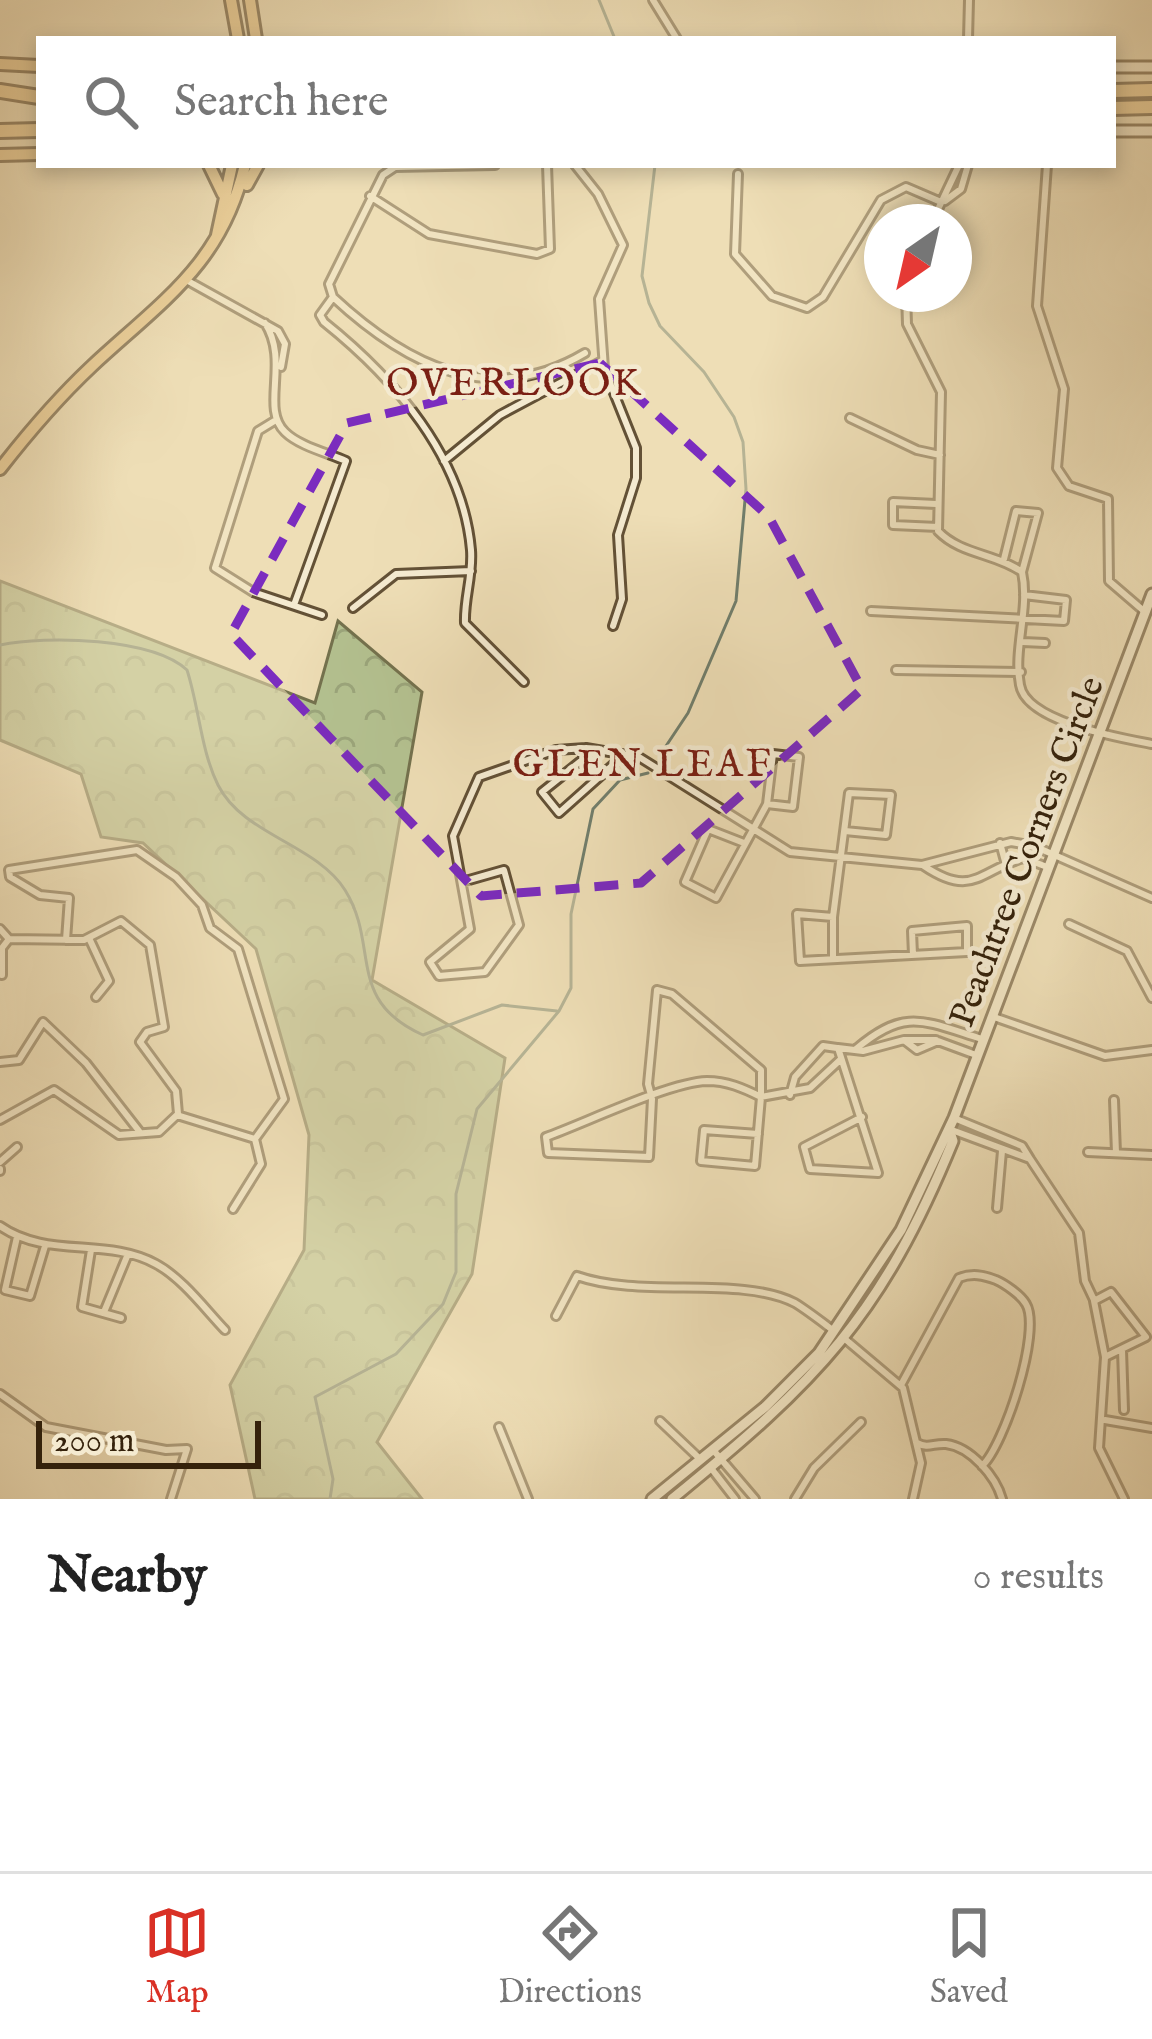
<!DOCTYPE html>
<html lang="en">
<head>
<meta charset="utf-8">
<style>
	:root { --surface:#fff; --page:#f6f6f6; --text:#222; --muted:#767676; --line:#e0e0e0; --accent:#d93025 }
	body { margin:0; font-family:"IM FELL English",serif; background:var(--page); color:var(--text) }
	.compass { position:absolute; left:864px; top:204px; width:108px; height:108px; border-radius:50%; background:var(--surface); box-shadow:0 6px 18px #0003; rotate:214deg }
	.scale { position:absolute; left:36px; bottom:30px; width:225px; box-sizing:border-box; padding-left:12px; border:6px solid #35220b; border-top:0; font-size:33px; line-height:42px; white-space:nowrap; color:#35220b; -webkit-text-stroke:9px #f4ead0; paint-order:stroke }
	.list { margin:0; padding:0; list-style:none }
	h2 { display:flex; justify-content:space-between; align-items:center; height:156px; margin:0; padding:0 48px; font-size:51px }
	h2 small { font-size:39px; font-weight:400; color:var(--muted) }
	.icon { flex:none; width:66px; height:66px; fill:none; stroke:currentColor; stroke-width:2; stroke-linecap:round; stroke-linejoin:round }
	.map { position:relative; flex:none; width:1152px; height:1499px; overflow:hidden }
	.search { position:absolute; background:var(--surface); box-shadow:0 6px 18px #0003; left:36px; right:36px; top:36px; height:132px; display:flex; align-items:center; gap:30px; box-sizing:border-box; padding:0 42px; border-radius:0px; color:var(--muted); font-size:45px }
	.sheet { height:372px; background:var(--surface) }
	nav { display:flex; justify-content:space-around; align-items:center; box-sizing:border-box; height:168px; border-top:3px solid var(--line); background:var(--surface); font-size:33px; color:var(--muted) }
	nav a { display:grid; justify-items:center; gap:6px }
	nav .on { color:var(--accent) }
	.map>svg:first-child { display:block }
	.forest { fill:url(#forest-crowns); stroke:#74724e; stroke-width:3 }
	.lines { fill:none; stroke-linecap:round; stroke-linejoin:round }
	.stream { stroke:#717e6c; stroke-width:3 }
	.street-casing { stroke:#635136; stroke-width:12 }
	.secondary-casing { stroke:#35220b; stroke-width:15 }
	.primary-casing { stroke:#35220b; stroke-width:16 }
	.highway-casing { stroke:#35220b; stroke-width:18 }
	.street { stroke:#f4ead0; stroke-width:6 }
	.secondary { stroke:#f4ead0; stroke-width:9 }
	.primary { stroke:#e7bf7b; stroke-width:10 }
	.highway { stroke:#e7bf7b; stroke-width:12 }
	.marked { fill:none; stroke:#7b2cbf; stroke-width:9; stroke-dasharray:24 15; stroke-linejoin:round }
	.labels { text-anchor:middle; stroke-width:9; stroke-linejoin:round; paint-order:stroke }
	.street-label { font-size:36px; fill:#35220b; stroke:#f4ead0 }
	.neighbourhood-label { font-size:39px; letter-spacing:3px; fill:#7a1f14; stroke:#f4ead0 }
</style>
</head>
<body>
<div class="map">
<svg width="1152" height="1499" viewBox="0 0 1152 1499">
	<defs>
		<pattern id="forest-crowns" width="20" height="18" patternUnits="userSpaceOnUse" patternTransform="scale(3)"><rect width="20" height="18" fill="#b4c291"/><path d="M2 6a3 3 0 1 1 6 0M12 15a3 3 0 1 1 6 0" fill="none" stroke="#9ba67c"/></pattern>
	</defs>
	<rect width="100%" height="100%" fill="#eedeb6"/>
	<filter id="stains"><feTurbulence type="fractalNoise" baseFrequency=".00167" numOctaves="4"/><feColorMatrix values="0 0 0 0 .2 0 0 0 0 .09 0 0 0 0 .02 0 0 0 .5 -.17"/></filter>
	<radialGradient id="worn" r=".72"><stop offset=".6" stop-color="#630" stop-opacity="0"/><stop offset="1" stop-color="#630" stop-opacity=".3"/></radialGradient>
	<!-- forest -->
	<path class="forest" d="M0 581 315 703 338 621 422 692 372 980 505 1058 472 1274 377 1442 422 1499H255L230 1385 304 1250 309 1135 256 949 143 843 101 837 81 774 0 740Z"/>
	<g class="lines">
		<!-- stream -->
		<path class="stream" d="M599 0 615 39
			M655 165 642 276 649 303 660 326 704 372 734 417 743 442 746 489 736 601 688 713 660 755
			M0 645C46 635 153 638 187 670 199 707 201 751 218 785 243 835 316 844 345 890 380 946 345 1000 423 1035L502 1005 557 1011
			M330 1499 333 1479 315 1397 396 1354 443 1304 456 1272V1194L477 1109 559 1011 571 988V914L593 809 620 780 648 773"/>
		<!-- street casing -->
		<g class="street-casing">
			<path id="street" d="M653 0 677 39
				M968 39 969 0
				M575 165 598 194 623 245 599 299 604 368 636 448V478L618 535 622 599 613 626
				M1047 165 1037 306 1064 389 1057 468 1069 486 1108 499 1109 581 1145 612
				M738 174 735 254 772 296 807 308 823 297 881 200 906 187 941 202
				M370 196 429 234 537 254 550 249 547 165
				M945 201 961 189 968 165
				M932 222 959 165
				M188 281 278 331 285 344 281 367
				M906 294 907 324 941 392 938 531C961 555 995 553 1022 572 1030 609 1013 649 1020 685 1026 722 1121 738 1152 744
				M333 297 320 315 324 322C394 378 463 457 471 550 473 576 464 598 465 623L524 682
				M333 297C406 365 491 409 585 353
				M333 297 329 284 383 175 395 167 495 165
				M265 323C290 362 260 408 285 432 299 446 328 453 346 461L294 605
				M543 392 602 361
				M850 418 917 450 940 455
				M276 420 258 431 215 568 253 592 322 615
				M444 461 500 415 543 392 549 374
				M936 504 893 502V525L938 527
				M1004 559 1016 511 1038 513 1022 572
				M353 608 396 574 471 571
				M871 611 1064 621 1066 600 1024 595
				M1023 642 1045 643
				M896 670 1021 672
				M624 755 559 813 542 792 582 760 586 748 639 757 790 852 922 865 1011 842 1034 846 1152 898
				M845 831 886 835 891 795 849 793 833 917 797 914 800 961 967 952V926L912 931 913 955
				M744 843 708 829 685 882 716 898 767 804 773 754 799 757 793 807 767 804
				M1000 843 1006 865
				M924 866C973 899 979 870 1024 858L1047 867
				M462 882 504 870 519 925 485 972 439 976 430 962 470 929 453 836 479 777 556 750 586 748
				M833 917V959
				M1069 924 1127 951 1152 998
				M0 929 9 939 84 940 121 921 150 945 164 1027 147 1032 140 1042 176 1091 178 1114 159 1132 119 1135 54 1090 0 1120
				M89 938 109 981 96 997
				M66 940 69 898 40 895 10 877 9 870 137 850 176 877 202 905 210 928 238 949 284 1099 255 1139 261 1164 233 1209
				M2 975V948L9 939
				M994 1017 1105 1056 1152 1050
				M904 1040H936
				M856 1049C905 1007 924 1021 982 1039
				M0 1062 19 1060 43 1022 86 1063 139 1131
				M790 1095 795 1077 823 1046 837 1048
				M652 1099 648 1084 657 990 672 994 761 1070V1097C743 1088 727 1081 707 1081 670 1082 585 1123 546 1137L548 1153 649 1157 652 1099
				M1114 1100 1116 1153
				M177 1115 255 1139
				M862 1117 804 1147 810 1169 878 1173 838 1048 863 1051 904 1040 917 1050 938 1041 976 1055
				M949 1129 1030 1159 1022 1146 954 1118
				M758 1134 704 1130 701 1161 755 1166 761 1097 810 1088 840 1060
				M1088 1152 1152 1155
				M1030 1159 1079 1233 1085 1281 1094 1300
				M0 1162 17 1147
				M0 1169V1171
				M997 1208 1002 1151
				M0 1226C47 1259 107 1237 156 1264 182 1278 205 1309 225 1330
				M17 1237 5 1290 30 1296 45 1246
				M91 1250 82 1307 121 1318
				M104 1312 128 1254
				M556 1316 577 1276C642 1299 740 1275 795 1303 808 1311 822 1322 834 1331
				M845 1339 903 1388 921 1463 913 1499
				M1122 1350 1124 1410
				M1105 1357 1146 1337 1111 1292 1094 1301 1105 1357 1099 1448 1124 1499
				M901 1385 959 1278C972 1273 983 1275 996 1280 1005 1284 1021 1295 1026 1304 1042 1331 1004 1446 982 1466
				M0 1394 46 1427 166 1450 187 1449 171 1499
				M1105 1420 1152 1428
				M660 1421 701 1460
				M499 1427 528 1499
				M917 1443C929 1449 933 1443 946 1444 971 1447 996 1477 1002 1499
				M714 1451 755 1499
				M711 1468 735 1499
				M795 1499 814 1468 861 1422"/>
		</g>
		<!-- secondary casing -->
		<g class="secondary-casing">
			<path id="secondary" d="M1113 67H1152
				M1113 131H1152
				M652 1499 765 1407 819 1353 901 1230 954 1118 1152 594
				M672 1499C817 1381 881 1317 953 1141L949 1129"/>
		</g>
		<!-- primary casing -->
		<g class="primary-casing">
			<path id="primary" d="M231 0 238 39
				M250 0 256 39
				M0 64 39 66
				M0 155 39 154
				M209 165 223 194
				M247 185 258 165
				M217 235 232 165
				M0 469C28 433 59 397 92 366 162 301 222 264 245 165"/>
		</g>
		<!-- highway casing -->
		<g class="highway-casing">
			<path id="highway" d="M0 91 39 97
				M1113 91 1152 90
				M1113 108 1152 107
				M0 131 39 130"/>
		</g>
		<!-- street -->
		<use href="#street" class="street"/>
		<!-- secondary -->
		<use href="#secondary" class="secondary"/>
		<!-- primary -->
		<use href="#primary" class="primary"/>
		<!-- highway -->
		<use href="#highway" class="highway"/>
	</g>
	<!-- marked area -->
	<path d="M0 0H1152V1499H0ZM600 363 769 517 862 689 641 883 481 896 231 634 347 423Z" fill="#eedeb6" fill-opacity=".55" fill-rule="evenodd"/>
	<path class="marked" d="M600 363 769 517 862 689 641 883 481 896 231 634 347 423Z"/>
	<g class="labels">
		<!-- street labels -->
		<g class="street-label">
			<text transform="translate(1025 851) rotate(-69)" y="13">Peachtree Corners Circle</text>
		</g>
		<!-- neighbourhood labels -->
		<g class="neighbourhood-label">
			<text x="515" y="395">OVERLOOK</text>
			<text x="643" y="776">GLEN LEAF</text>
		</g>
	</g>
	<rect width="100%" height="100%" filter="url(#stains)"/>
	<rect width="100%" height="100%" fill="url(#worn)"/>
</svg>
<svg class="compass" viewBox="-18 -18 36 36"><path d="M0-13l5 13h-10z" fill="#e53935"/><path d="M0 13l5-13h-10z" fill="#767676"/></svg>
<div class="scale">200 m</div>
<div class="search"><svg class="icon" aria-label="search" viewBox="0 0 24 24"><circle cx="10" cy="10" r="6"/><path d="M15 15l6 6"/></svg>Search here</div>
</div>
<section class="sheet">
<h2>Nearby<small>0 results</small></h2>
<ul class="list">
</ul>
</section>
<nav>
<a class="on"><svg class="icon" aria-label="map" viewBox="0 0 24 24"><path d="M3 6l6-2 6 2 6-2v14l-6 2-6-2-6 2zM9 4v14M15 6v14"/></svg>Map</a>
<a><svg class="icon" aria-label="directions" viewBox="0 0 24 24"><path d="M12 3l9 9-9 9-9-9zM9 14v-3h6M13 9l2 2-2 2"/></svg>Directions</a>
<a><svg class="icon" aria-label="saved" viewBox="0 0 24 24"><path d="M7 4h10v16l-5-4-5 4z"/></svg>Saved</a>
</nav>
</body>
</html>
